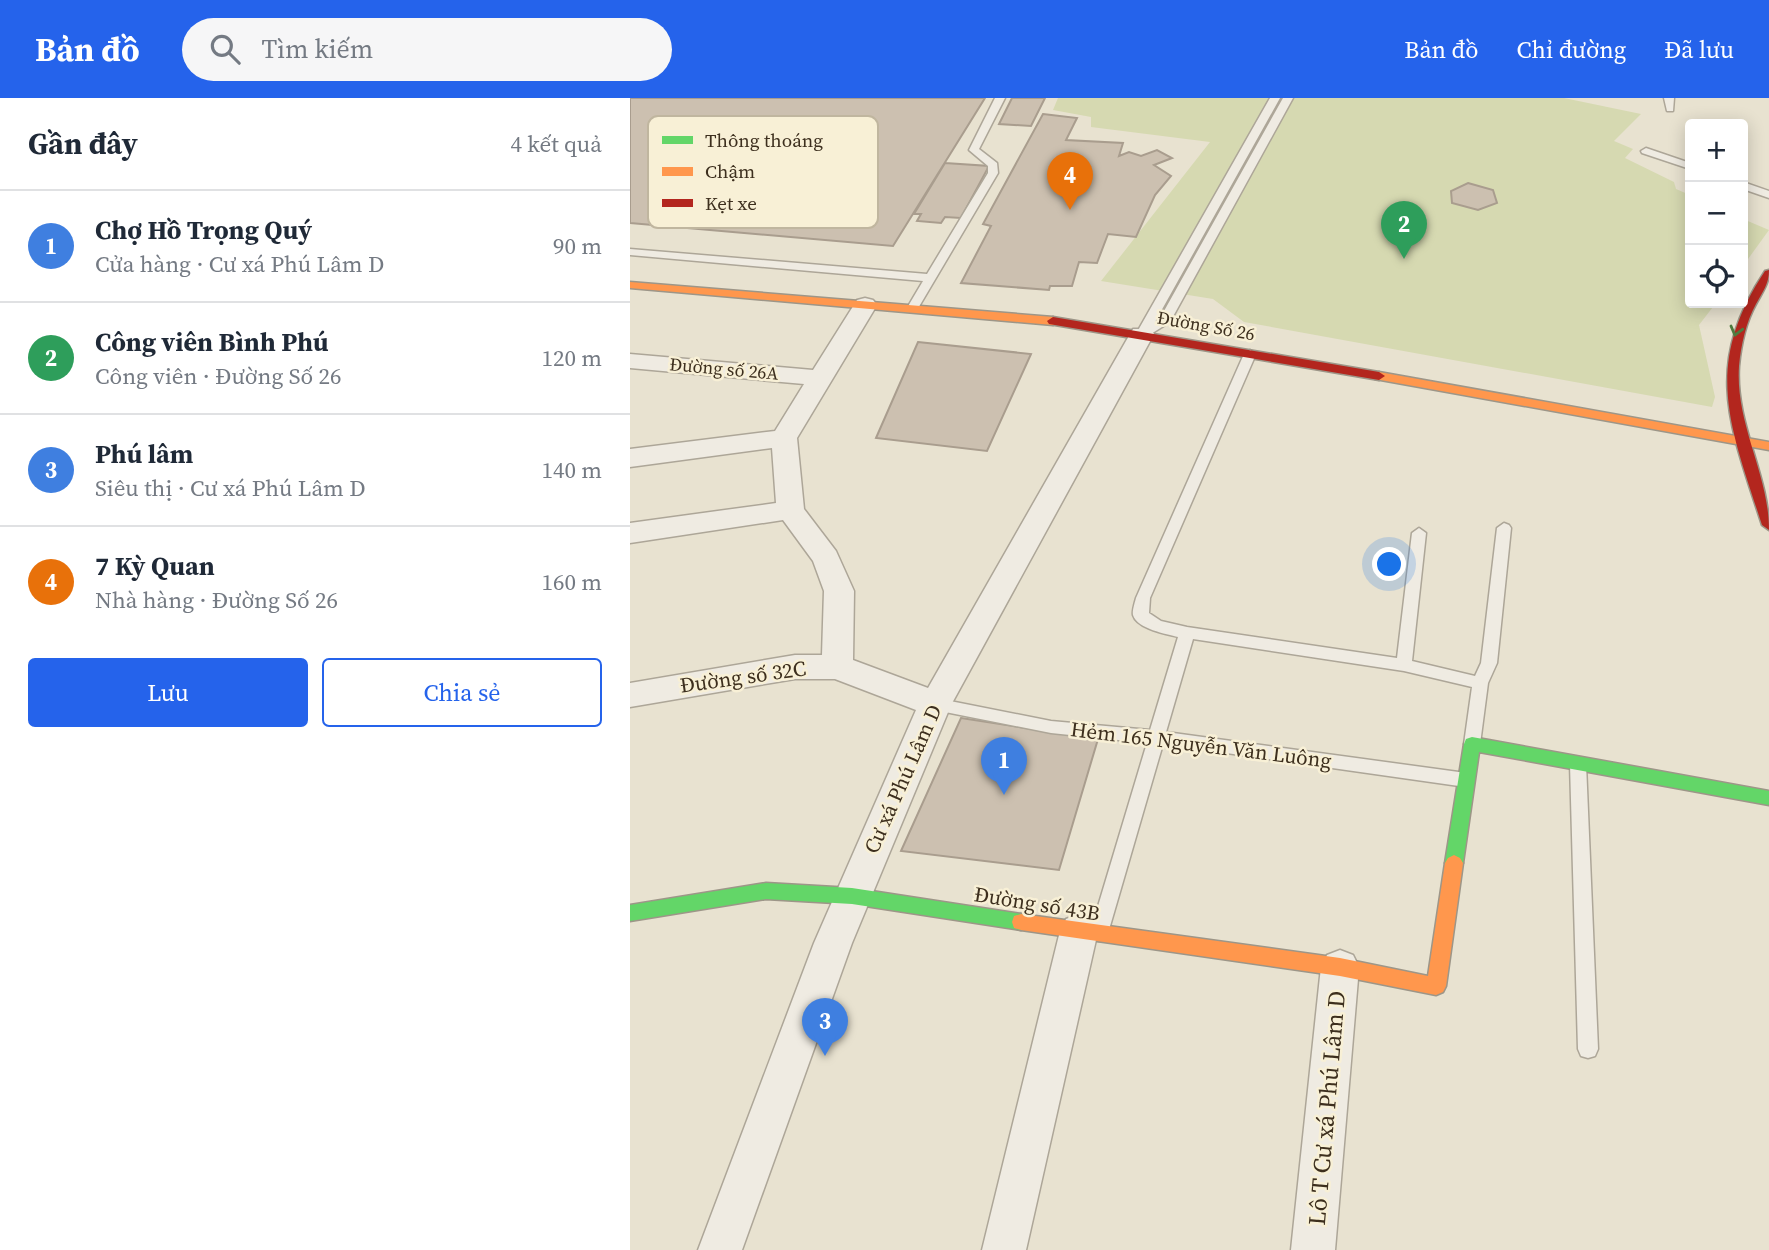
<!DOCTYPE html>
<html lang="vi">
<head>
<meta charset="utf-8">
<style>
	:root { --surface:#fff; --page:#f6f6f7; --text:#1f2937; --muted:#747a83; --line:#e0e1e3; --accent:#2563eb }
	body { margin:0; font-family:"Source Serif 4",serif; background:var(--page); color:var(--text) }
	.controls { position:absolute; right:21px; top:21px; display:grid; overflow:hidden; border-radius:7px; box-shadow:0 4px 18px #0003 }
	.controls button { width:63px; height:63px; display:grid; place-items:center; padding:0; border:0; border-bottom:2px solid var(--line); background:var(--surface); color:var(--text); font:35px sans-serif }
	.you { position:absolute; left:760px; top:467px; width:24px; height:24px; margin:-18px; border:5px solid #fff; border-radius:50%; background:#1a73e8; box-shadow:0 0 0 10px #1a73e833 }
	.badge { display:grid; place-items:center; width:46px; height:46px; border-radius:50%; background:var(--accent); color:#fff; font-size:23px; font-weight:700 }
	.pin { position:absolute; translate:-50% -58px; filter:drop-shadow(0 2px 4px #0008) }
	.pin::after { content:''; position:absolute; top:37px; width:24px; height:21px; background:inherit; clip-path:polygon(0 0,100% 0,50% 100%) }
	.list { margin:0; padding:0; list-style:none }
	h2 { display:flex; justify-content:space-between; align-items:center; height:91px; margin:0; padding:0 28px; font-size:30px }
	h2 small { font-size:23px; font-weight:400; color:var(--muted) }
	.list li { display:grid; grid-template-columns:46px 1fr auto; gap:21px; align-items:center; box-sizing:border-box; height:112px; padding:0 28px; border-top:2px solid var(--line) }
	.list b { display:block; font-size:26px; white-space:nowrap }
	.list p { margin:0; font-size:23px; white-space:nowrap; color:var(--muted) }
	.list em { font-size:23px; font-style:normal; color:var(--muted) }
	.actions { display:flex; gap:14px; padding:21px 28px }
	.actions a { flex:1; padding:16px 0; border:2px solid var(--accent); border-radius:7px; text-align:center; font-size:24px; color:var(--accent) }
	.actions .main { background:var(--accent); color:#fff }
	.icon { flex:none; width:38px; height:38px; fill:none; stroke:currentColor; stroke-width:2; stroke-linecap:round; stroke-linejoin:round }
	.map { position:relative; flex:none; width:1139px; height:1152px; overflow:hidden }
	header { display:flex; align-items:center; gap:42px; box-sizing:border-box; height:98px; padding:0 35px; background:var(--accent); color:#fff }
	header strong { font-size:33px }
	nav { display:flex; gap:38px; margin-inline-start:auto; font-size:24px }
	.search { width:490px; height:63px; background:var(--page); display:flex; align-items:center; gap:18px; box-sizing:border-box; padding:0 24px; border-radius:38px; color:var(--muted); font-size:26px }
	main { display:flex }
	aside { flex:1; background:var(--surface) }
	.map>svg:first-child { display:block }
	.green { fill:#d6d9b1 }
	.building { fill:#ccc0b0; stroke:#a99d8e; stroke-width:2 }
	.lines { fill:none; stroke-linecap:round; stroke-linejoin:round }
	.lane-casing { stroke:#ada698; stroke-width:3 }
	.street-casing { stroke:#ada698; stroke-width:3 }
	.fast-casing { stroke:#9d9688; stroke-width:3 }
	.slow-casing { stroke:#9d9688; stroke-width:3 }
	.jam-casing { stroke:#9d9688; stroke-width:3 }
	.lane { fill:#efebe2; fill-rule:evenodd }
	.street { fill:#efebe2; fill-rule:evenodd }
	.fast { fill:#63d668; fill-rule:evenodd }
	.slow { fill:#ff974d; fill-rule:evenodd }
	.jam { fill:#b3261e; fill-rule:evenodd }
	.oneway { stroke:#4e7a3f }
	.labels { text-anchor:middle; stroke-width:5; stroke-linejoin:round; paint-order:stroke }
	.far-street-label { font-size:18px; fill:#3d2f1e; stroke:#f8f0d6 }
	.street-label { font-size:21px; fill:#3d2f1e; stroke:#f8f0d6 }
	.near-street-label { font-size:24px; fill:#3d2f1e; stroke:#f8f0d6 }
	.key { fill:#f8f0d6; stroke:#c0b69f; stroke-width:2 }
	.key-label { font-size:19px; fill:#3d2f1e }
</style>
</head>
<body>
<header>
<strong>Bản đồ</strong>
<div class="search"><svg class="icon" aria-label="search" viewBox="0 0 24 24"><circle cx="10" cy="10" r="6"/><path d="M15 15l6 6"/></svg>Tìm kiếm</div>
<nav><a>Bản đồ</a><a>Chỉ đường</a><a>Đã lưu</a></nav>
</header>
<main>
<aside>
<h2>Gần đây<small>4 kết quả</small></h2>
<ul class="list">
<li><span class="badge" style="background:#3f7fe0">1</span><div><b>Chợ Hồ Trọng Quý</b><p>Cửa hàng · Cư xá Phú Lâm D</p></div><em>90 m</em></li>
<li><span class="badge" style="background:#2e9e5b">2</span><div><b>Công viên Bình Phú</b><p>Công viên · Đường Số 26</p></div><em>120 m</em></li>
<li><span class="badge" style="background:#3f7fe0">3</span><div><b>Phú lâm</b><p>Siêu thị · Cư xá Phú Lâm D</p></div><em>140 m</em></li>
<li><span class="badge" style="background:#e8710a">4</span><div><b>7 Kỳ Quan</b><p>Nhà hàng · Đường Số 26</p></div><em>160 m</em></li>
</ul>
<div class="actions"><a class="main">Lưu</a><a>Chia sẻ</a></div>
</aside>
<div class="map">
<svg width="1139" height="1152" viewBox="0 0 1139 1152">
	<rect width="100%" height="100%" fill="#e8e2d0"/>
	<!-- green -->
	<path class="green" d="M428 0H934L1011 16 984 43 1003 51 995 60 1044 84 1046 91 1060 97V205H1086L1069 227 1085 299 1082 309 614 224 583 201 471 183 580 44 461 29V19L423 12Z
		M1113 121 1139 132 1113 168Z"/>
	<!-- building -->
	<path class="building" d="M0 0H355L263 148 0 125Z
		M382 0H415L401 28 369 26Z
		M413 16 447 20 436 42 493 45 489 58 499 54 511 58 527 52 542 60 524 67 541 78 525 97 506 139 478 136 467 165 449 164 442 188H420L419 192 331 185 361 128 353 126Z
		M315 65 359 68 331 120 315 119 311 125 287 123 291 116H284Z
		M838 85 863 92 867 105 848 112 822 105 821 93Z
		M288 244 401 256 357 353 246 340Z
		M331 620 468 641 429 772 271 753Z"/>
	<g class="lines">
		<!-- lane casing -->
		<g class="lane-casing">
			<path id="lane" d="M365 0H375L349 51 367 65 368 75 287 212H279L277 210 293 183 0 157V151L297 176 358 75V68L339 52Z
				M640 0H650L525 224 529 222 653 0H663L540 224 516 239H508L506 236Z
				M1034 0H1044L1043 13H1037Z
				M1016 50 1060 65V71L1012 55 1011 53Z
				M1113 84 1139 93V100L1113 91Z
				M620 252 626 256 520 500 519 515 531 523 557 529 767 560 782 435 789 430 796 435 782 563 845 578 851 565 867 430 874 425 879 427 881 430 867 565 858 585 850 646 848 651H836L834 646 842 589 774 573 563 541 536 634 836 675 842 677 844 682 842 687 836 689 533 646 478 835 476 841 469 843 462 841 460 835 517 645 421 635 305 612 299 610 297 606 299 602 305 600 421 623 520 632 548 539C537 536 507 531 503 517 502 513 505 504 506 500L614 256Z
				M948 659 954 661 956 666 968 951 965 958 958 960 951 958 948 951 940 666 942 661Z"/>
		</g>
		<!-- street casing -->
		<g class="street-casing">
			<path id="street" d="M235 200 243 202 247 207 167 340 174 411 206 453 224 493 223 562 298 590 500 236 503 231H521L524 236 321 607 222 845 112 1152H68L184 845 286 612 205 581H165L0 609V585L165 557H192L194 493 183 463 153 422 0 445V425L146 405 142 350 0 369V351L145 333 174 286 0 270V256L183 272 227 202Z
				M449 816 462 821 468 833 396 1152H352L430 833 436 821Z
				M710 852 723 857 729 869 705 1152H661L691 869 697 857Z"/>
		</g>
		<!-- fast casing -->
		<g class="fast-casing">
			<path id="fast" d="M842 639 1139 693V707L849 654 833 765 830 770 824 773 818 770 815 765 834 646 836 641Z
				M136 785 222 790 391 816 398 818 400 824 398 830 391 832 222 806 136 801 0 823V807Z"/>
		</g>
		<!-- slow casing -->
		<g class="slow-casing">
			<path id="slow" d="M0 184 423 219 429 223 423 227 0 190Z
				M749 274 1139 344V352L745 281 743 278Z
				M824 757 830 760 833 765 816 888 813 894 806 897 710 878 391 832 384 830 382 824 384 818 391 816 710 860 798 878 815 765 818 760Z"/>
		</g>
		<!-- jam casing -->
		<g class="jam-casing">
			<path id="jam" d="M1139 172C1139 186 1133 193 1126 206 1116 224 1111 247 1109 268 1105 326 1139 376 1139 432L1132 427C1100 328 1072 268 1135 173Z
				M423 219 749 274 755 278 749 282 419 226 417 223Z"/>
		</g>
		<!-- lane -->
		<use href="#lane" class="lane"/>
		<!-- street -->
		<use href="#street" class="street"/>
		<!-- fast -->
		<use href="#fast" class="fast"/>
		<!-- slow -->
		<use href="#slow" class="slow"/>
		<!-- jam -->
		<use href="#jam" class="jam"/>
	</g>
	<!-- one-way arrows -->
	<defs><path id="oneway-chevron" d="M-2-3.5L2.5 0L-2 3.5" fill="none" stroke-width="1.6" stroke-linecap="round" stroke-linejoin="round" transform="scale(1.75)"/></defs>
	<use class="oneway" href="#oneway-chevron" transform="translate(1106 233) rotate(105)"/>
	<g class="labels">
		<!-- far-street labels -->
		<g class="far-street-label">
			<text transform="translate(576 228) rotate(10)" y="6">Đường Số 26</text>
			<text transform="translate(94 271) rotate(5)" y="6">Đường số 26A</text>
		</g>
		<!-- street labels -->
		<g class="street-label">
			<text transform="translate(113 579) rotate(-8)" y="7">Đường số 32C</text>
			<text transform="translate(571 647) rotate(7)" y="7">Hẻm 165 Nguyễn Văn Luông</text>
			<text transform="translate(273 681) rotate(-66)" y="7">Cư xá Phú Lâm D</text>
			<text transform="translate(407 806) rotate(9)" y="7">Đường số 43B</text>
		</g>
		<!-- near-street labels -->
		<g class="near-street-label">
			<text transform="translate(697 1010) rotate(-85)" y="8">Lô T Cư xá Phú Lâm D</text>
		</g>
	</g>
	<!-- legend -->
	<rect x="18" y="18" width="230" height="112" rx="10" class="key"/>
	<rect x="32" y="38" width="31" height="8" fill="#63d668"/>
	<rect x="32" y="69" width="31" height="9" fill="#ff974d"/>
	<rect x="32" y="101" width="31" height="8" fill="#b3261e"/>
	<g class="key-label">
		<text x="75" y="49">Thông thoáng</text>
		<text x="75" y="80">Chậm</text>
		<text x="75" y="112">Kẹt xe</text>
	</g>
</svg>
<div class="controls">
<button>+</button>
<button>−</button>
<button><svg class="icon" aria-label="locate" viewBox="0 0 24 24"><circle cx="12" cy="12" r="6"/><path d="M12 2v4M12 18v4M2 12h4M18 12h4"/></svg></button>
</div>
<div class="you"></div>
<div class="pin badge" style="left:374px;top:697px;background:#3f7fe0">1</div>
<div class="pin badge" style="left:774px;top:161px;background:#2e9e5b">2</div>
<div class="pin badge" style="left:195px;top:958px;background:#3f7fe0">3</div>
<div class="pin badge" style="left:440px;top:112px;background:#e8710a">4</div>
</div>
</main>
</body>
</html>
